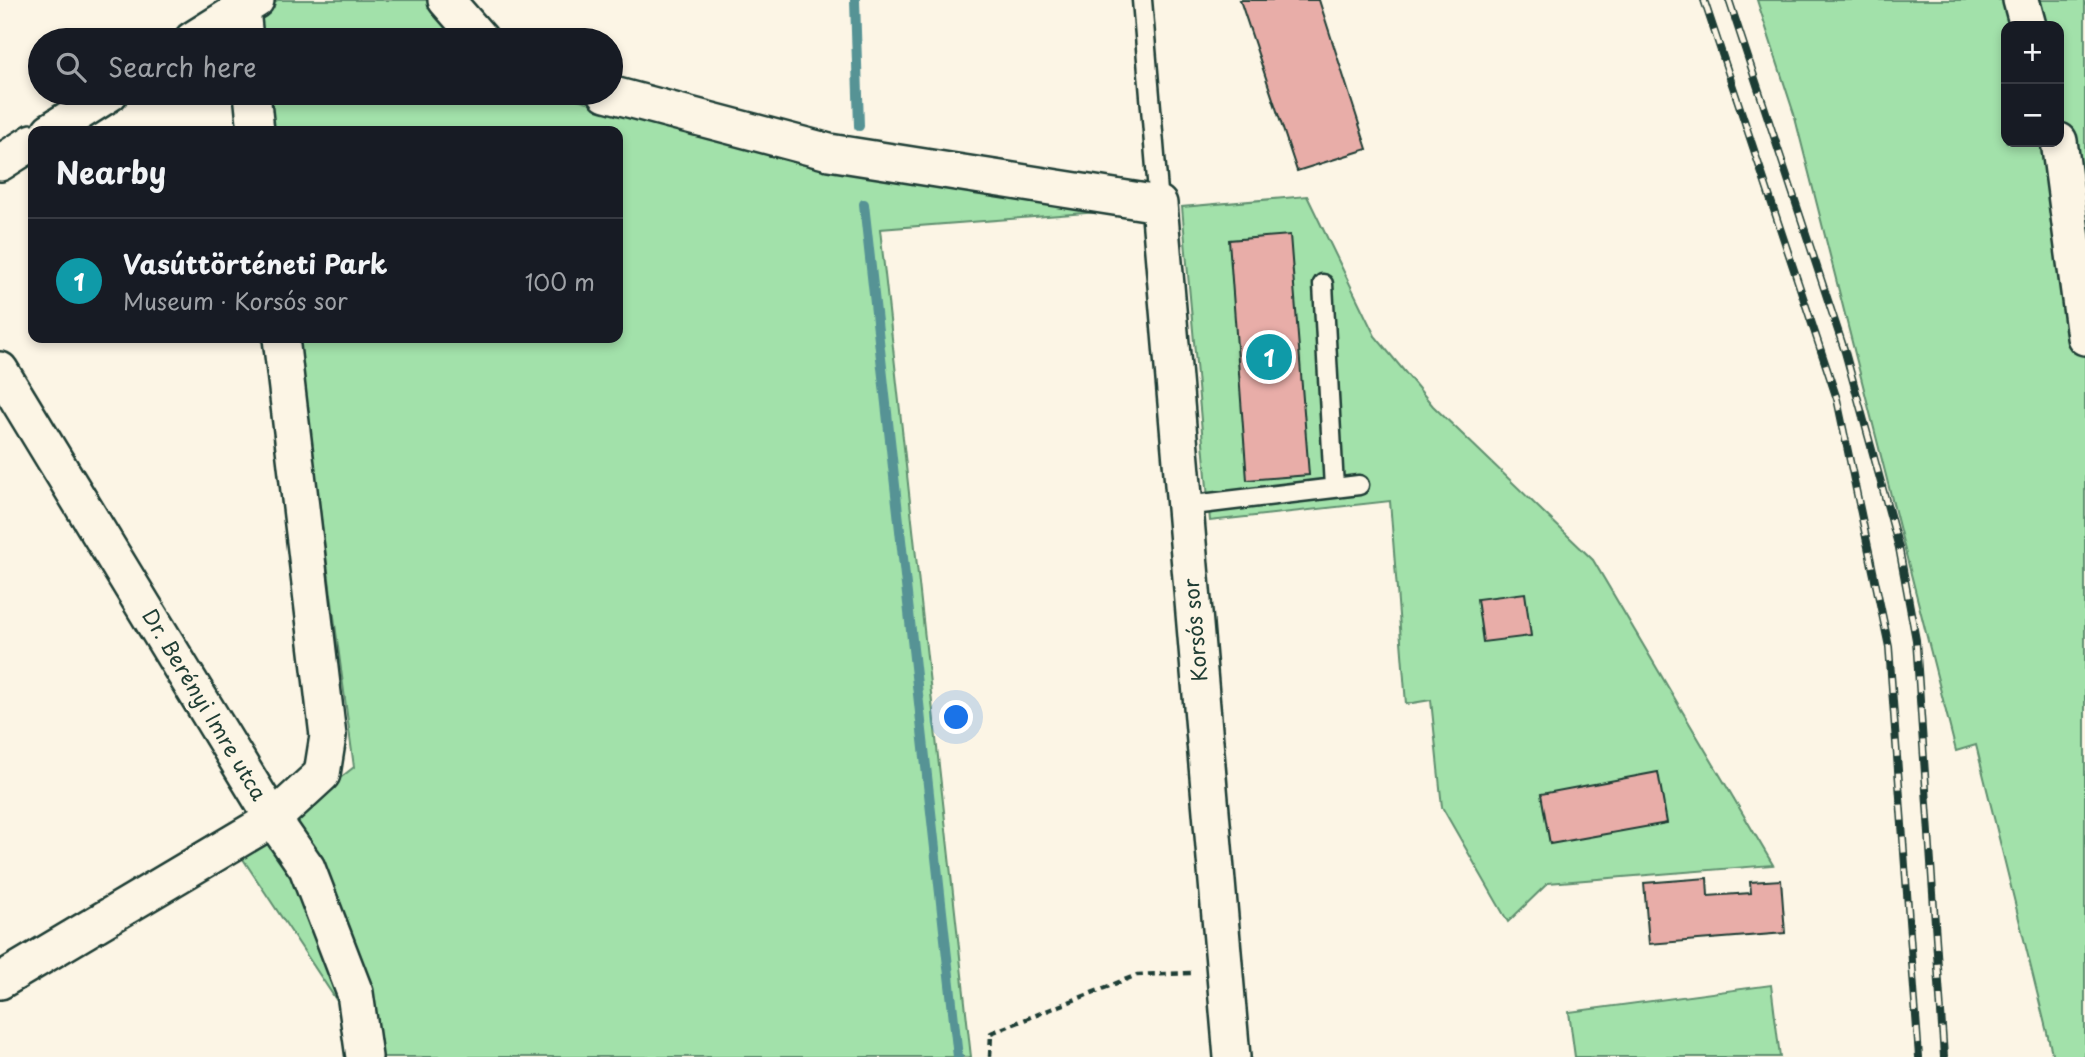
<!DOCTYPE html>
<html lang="en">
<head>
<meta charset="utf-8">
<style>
	:root { --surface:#171b24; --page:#242831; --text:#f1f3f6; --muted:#9ea1a6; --line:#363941; --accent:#c8321e }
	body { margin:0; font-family:"Playpen Sans",sans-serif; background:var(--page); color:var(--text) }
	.controls { position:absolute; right:21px; top:21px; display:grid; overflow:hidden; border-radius:14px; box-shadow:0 4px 10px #0003 }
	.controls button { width:63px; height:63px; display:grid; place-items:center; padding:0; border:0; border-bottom:2px solid var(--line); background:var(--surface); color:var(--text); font:35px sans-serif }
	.you { position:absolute; left:957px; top:718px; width:24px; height:24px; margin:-18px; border:5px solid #fff; border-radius:50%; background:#1a73e8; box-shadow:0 0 0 10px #1a73e833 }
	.badge { display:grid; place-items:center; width:46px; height:46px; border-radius:50%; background:var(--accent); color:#fff; font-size:23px; font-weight:700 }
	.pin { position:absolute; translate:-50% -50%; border:4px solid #fff; box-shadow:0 2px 7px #0006 }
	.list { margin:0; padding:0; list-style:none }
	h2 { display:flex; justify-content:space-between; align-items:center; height:91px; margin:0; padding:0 28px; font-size:30px }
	h2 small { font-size:23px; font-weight:400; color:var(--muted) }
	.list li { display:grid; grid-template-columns:46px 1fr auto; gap:21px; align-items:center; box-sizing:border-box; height:126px; padding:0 28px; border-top:2px solid var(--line) }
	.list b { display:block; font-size:26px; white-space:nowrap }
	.list p { margin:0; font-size:23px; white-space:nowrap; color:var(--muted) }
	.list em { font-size:23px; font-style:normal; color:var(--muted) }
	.icon { flex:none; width:38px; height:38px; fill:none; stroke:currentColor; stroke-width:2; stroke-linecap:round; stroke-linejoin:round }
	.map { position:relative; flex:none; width:2085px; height:1057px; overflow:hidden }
	.search { position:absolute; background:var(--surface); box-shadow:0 4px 10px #0003; left:28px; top:28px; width:595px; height:77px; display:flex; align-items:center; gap:18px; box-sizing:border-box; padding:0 24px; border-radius:38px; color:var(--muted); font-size:26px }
	.panel { position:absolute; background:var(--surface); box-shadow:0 4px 10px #0003; left:28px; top:126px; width:595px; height:217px; border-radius:14px }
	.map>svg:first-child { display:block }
	.green { fill:#a2e1aa; stroke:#608f6f; stroke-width:2; fill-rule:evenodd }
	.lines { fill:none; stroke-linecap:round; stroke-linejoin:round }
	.stream { stroke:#569395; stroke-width:10 }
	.building { fill:#e8ada8; stroke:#1f3d34; stroke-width:2 }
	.service-casing { stroke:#1f3d34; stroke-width:23 }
	.minor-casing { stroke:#1f3d34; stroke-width:40 }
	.path { stroke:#1f3d34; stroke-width:4.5; stroke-dasharray:7 5; stroke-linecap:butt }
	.service { stroke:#fcf5e5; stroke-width:18 }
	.minor { stroke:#fcf5e5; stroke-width:35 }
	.rail-casing { stroke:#1f3d34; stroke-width:8 }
	.rail { stroke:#fcf5e5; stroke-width:5; stroke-dasharray:16; stroke-linecap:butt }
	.labels { text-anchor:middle; stroke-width:7; stroke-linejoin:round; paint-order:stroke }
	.street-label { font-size:21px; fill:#1f3d34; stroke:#fcf5e5 }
</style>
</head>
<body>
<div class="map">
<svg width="2085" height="1057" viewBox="0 0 2085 1057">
	<rect width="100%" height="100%" fill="#fcf5e5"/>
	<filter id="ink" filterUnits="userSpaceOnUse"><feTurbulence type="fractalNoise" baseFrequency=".0143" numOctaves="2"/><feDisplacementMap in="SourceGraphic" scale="14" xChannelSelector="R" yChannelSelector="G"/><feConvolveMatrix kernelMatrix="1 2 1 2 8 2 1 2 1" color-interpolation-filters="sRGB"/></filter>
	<g filter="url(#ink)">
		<!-- green -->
		<path class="green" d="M278 0H427L462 40H259L255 13Z
			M1757 0H2085V1057H2053L1976 745 1956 751 1794 114ZM2006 26H2059V142H2006Z
			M265 93H554L822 164 1112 211 880 229 971 1057H374L241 856 354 767 297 338H618V131H271Z
			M1307 196 1375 336 1433 406 1593 560 1773 865 1548 883 1508 922 1442 807 1431 700 1406 704 1390 501 1210 521 1182 207Z
			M1771 985 1780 1057H1575L1569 1012Z"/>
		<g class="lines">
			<!-- stream -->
			<path class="stream" d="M855 0 859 126
				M864 204 958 1057"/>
		</g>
		<!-- building -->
		<path class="building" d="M1240 0H1319L1367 149 1297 171Z
			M1290 235 1309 475 1247 480 1229 240Z
			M1525 593 1531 636 1483 642 1477 599Z
			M1658 772 1667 823 1550 844 1541 794Z
			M1707 878 1708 896 1751 893 1750 882 1781 880 1785 933 1649 944 1644 883Z"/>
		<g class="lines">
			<!-- service casing -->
			<g class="service-casing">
				<path id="service" d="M1142 0 1159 204
					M1323 284 1334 488
					M1185 506 1359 485"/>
			</g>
			<!-- minor casing -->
			<g class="minor-casing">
				<path id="minor" d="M446 0 481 40
					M2021 0 2028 26
					M242 9 245 40
					M192 40 256 0
					M252 93 256 131
					M606 93 829 152 1159 204 1232 1057
					M50 131 110 93
					M2059 141 2085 337
					M0 163 33 142
					M0 370 273 819 307 868 355 993 364 1057
					M0 981 273 819 322 774 328 736 281 338"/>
			</g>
			<!-- path -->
			<path class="path" d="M990 1057 991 1033 1137 975 1193 973"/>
			<!-- service -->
			<use href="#service" class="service"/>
			<!-- minor -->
			<use href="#minor" class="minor"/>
			<!-- rail casing -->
			<g class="rail-casing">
				<path id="rail" d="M1704 0 1837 399 1889 647 1919 1057
					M1729 0 1845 352 1899 548 1916 640 1944 1057"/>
			</g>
			<!-- rail -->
			<use href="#rail" class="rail"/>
		</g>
	</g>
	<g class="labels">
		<!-- street labels -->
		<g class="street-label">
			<text transform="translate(1196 630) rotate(-95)" y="7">Korsós sor</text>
			<text transform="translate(204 705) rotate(59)" y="7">Dr. Berényi Imre utca</text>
		</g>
	</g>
</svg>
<div class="controls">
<button>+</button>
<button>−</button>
</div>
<div class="you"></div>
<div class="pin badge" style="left:1269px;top:357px;background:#0f9aa8">1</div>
<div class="search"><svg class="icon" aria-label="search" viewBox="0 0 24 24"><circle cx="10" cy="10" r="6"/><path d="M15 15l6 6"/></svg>Search here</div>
<section class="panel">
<h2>Nearby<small></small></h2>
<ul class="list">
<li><span class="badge" style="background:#0f9aa8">1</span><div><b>Vasúttörténeti Park</b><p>Museum · Korsós sor</p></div><em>100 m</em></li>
</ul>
</section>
</div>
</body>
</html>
